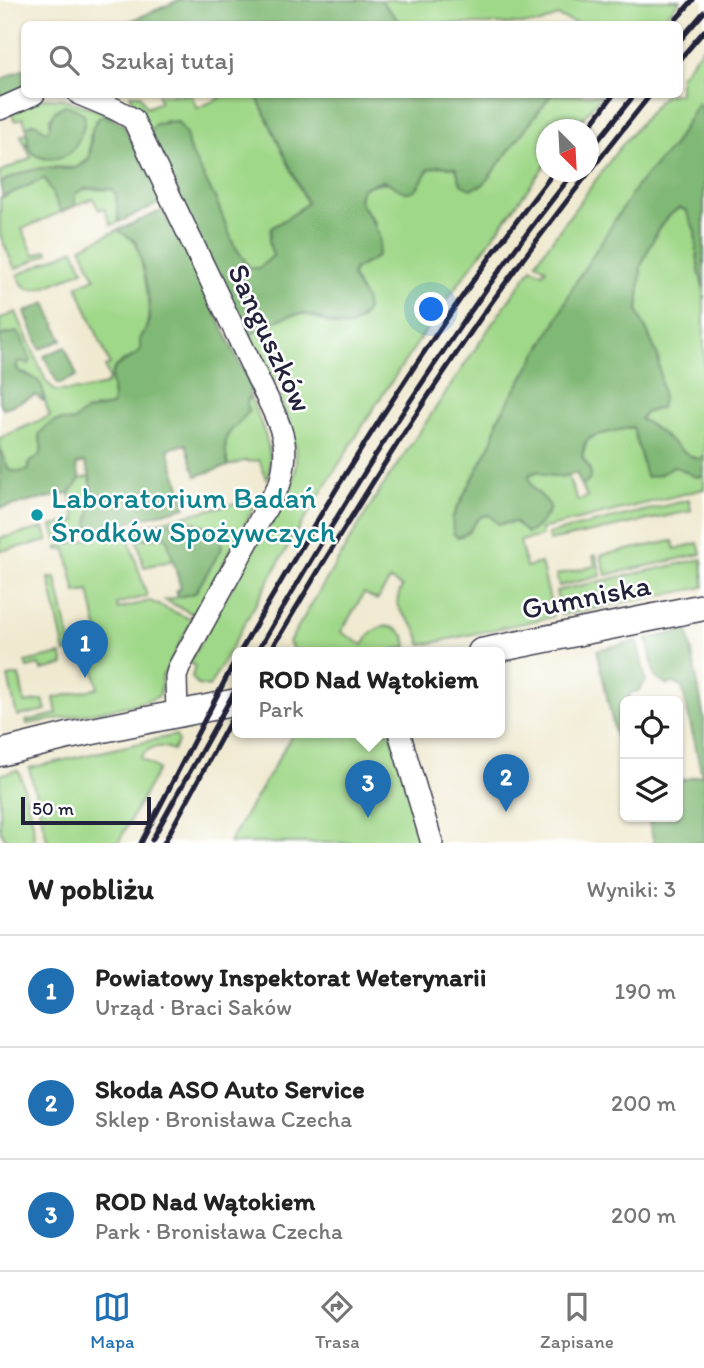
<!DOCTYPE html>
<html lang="pl">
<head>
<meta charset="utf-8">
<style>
	:root { --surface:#fff; --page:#f6f6f6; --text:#222; --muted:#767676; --line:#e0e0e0; --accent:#1f6fb2 }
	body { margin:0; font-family:Itim,sans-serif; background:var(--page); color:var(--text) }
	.controls { position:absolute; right:21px; bottom:21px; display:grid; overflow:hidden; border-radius:10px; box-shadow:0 2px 5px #0004 }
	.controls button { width:63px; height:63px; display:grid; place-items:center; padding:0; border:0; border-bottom:2px solid var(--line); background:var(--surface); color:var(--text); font:35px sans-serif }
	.compass { position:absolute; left:536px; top:119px; width:63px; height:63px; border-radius:50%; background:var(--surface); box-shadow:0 2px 5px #0004; rotate:156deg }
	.scale { position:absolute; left:21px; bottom:18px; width:130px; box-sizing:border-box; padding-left:7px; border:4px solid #22223b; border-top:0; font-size:19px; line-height:24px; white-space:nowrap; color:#22223b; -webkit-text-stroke:5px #fff; paint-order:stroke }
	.you { position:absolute; left:432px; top:310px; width:24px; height:24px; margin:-18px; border:5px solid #fff; border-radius:50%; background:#1a73e8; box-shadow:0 0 0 10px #1a73e833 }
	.badge { display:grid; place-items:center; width:46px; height:46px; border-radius:50%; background:var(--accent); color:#fff; font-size:23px; font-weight:700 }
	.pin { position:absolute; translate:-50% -58px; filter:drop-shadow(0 2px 4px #0008) }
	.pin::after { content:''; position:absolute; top:37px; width:24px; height:21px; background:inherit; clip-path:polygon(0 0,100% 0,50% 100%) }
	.popup { position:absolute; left:232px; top:647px; width:273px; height:91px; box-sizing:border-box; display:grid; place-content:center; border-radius:10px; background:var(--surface); filter:drop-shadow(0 2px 5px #0005); font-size:23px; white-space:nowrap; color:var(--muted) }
	.popup b { font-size:26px; color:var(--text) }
	.popup::after { content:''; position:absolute; left:50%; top:100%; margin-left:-14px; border:14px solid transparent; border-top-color:var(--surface) }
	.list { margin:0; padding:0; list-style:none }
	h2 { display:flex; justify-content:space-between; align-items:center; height:91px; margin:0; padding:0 28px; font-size:30px }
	h2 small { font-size:23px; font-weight:400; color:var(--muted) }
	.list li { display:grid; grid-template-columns:46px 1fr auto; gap:21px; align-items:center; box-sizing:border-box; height:112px; padding:0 28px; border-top:2px solid var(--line) }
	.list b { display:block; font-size:26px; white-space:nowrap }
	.list p { margin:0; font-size:23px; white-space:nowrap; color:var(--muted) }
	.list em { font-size:23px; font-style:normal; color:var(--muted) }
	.icon { flex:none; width:38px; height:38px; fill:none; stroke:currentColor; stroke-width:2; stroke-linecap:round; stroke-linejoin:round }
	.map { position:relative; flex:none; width:704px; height:843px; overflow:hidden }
	.search { position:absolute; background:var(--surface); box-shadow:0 2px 5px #0004; left:21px; right:21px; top:21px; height:77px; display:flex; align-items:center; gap:18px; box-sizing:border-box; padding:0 24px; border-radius:10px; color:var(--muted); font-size:26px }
	.sheet { height:427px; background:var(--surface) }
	nav { display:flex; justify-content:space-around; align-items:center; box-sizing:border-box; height:98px; border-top:2px solid var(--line); background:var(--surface); font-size:19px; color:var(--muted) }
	nav a { display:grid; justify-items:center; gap:4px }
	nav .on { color:var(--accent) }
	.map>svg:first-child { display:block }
	.green { fill:#a0d889; stroke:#617d62; stroke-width:2 }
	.forest { fill:#80b875; stroke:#516d58; stroke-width:2 }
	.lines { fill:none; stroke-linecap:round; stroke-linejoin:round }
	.minor-casing { stroke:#414051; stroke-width:24 }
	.tertiary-casing { stroke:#414051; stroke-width:29 }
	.minor { stroke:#fff; stroke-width:21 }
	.tertiary { stroke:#fff; stroke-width:26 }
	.rail { stroke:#22223b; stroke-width:5 }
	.culture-dot { fill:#0f9aa8; stroke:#fff; stroke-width:2.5 }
	.labels { text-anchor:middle; stroke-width:5; stroke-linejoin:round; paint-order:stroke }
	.street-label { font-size:30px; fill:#22223b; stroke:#fff }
	.culture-label { font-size:30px; fill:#0d838f; stroke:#fff; text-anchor:start }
</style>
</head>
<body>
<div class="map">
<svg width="704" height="843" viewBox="0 0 704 843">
	<rect width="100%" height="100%" fill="#fff"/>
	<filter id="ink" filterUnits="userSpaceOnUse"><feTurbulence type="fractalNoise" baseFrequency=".0143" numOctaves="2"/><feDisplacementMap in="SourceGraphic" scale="14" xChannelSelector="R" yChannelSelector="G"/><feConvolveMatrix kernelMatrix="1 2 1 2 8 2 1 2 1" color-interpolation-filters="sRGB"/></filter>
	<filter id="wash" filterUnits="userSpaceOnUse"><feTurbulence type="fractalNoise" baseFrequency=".00686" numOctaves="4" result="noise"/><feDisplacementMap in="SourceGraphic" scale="28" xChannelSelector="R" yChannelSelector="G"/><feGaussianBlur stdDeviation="1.57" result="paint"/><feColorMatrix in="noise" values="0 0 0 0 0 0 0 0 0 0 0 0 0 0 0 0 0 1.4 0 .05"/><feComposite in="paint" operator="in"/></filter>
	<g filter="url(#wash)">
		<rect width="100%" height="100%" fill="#efe9cf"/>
		<!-- green -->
		<path class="green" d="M380 0H680L659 24H578L557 16 539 24H402Z
			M704 46V116L697 104 673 146 638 185 574 285 554 325 498 419 493 440 452 518 489 515 502 524 515 522 527 533 548 514 529 480V475L538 471 545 475 568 477 578 501 587 497 582 486C596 478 590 467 582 457L587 441 596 435 634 427 645 413 650 337 638 313 641 266 658 229 670 215 679 208 686 210 695 231 699 272 704 289V489L541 529 542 536 520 541 526 567 541 563 553 613 552 617 422 645C419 640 419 633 415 628 404 611 390 611 402 587L390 580 377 600 364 593 341 632 363 645C366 640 369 634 374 631 388 621 407 630 407 647L385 652H295L289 642 377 495 494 321 532 268 543 273 546 269 536 262 617 151 664 95 680 94V76Z
			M130 95H140L147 108 160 102 158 95H191L197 108 221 98 220 95H256L307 203 295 213 271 228 269 242 273 256 259 268H250L234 245 189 149 186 134 178 122 165 121 149 134Z
			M551 95H602L574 129 546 130V164L443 305 377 403 291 541 209 687 198 685 192 677 195 666 189 663C213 620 237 577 262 535 274 514 291 498 295 473 299 447 290 424 279 400L286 390 280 380 270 383 246 337C263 328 283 313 303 314 316 314 327 327 339 326 346 326 354 322 361 320L367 309 365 299 352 277 354 270 377 257 375 222 362 206 359 198 362 189C383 178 394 184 416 188L429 169 440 166 456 168 461 184 483 185Z
			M45 98 63 99 112 115 90 136 89 158 76 168 50 167 12 177 0 183V172L31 158 21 135 29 132 27 144 74 147 85 124 50 118V128L46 131 34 123 26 127 23 118 15 121 11 112Z
			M45 178 61 212 22 229 34 255 47 250 49 253 15 269 0 235V198Z
			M81 189 115 190 119 222 111 225 104 208 99 210 93 198 75 206V194Z
			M118 230 136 242C142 262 158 320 141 335L140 351C134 358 123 360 116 367 106 377 116 394 112 406L95 408 72 422C55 418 52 421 39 434 42 452 46 453 29 463L30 470 19 472 9 470 0 449V438L50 416C39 391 51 382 19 372L16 366 18 362 23 360 26 364 8 333 0 336V319L16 312 46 381 55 391 82 390 106 385 109 379 105 367 110 365 77 286 95 278 81 247Z
			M74 249 83 270C71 275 39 294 28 289 22 286 20 280 17 275Z
			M249 394C259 421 277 451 267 480L259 460 248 462 247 460 228 466C223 443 223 433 243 419Z
			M90 476 93 500 88 524 92 531 56 540 52 526 76 521 70 493 80 479Z
			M689 500 691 511 549 541 548 534Z
			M245 501 254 507 195 615 165 600 195 593 181 520 134 533 133 528Z
			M44 528 48 541 0 551V538Z
			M126 530 147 596 117 604 118 609 150 601 192 620 162 677 160 695C147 706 50 720 27 724L26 721 57 714 54 698 98 688 87 640 99 637 89 591 76 593 66 549 58 550 57 547Z
			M162 536 167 538 174 560 144 567 137 540Z
			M673 541 675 549 698 543 701 554 606 575 601 555Z
			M596 555 601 576 559 586 556 575 595 566 593 556Z
			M702 559 704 587 561 615 556 591Z
			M49 578H56L72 651 65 653Z
			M61 654 64 665 41 670 39 665 27 668 25 662Z
			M19 675 25 703 43 700 46 710 17 716 8 677Z
			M294 732H390L424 843H229Z
			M176 735 178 742 173 750C161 744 148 746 140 758L158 769 118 843H48L29 768Z
			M17 770 20 774 33 823 34 843H8L0 830V775Z"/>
		<!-- forest -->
		<path class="forest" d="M179 0H380L402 24H124Z
			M24 69V91L0 102V80Z
			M256 95H551L483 185 470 189 461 184 456 168 440 166 429 169C425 174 421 184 416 189 404 198 394 184 384 181 376 180 368 186 362 189L359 198C367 221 387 229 377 257L354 270 352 277 365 299 367 309C346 346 329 313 301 314 282 315 263 328 246 337L149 134 155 124 178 122 186 134 189 149 216 200 234 245 250 268H259L273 256 269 242 271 228 295 213 307 203Z
			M698 103 704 116V289L699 272 695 231 686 210 679 208 670 215 658 229 641 266 638 312 658 356 663 399 660 408 645 413 640 419C662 429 679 454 699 459L704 456V476L696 477 674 466 659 475 646 477 633 427C623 430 594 433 587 440 583 444 583 452 582 457 589 467 597 478 582 486L576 473C565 478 548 477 538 471L529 475C530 493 544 493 550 507 548 515 536 530 527 533L515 522 498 524 489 515C472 515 475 535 457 537L453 533 452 518 493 440 498 419 554 325 574 285 637 185 673 146Z
			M65 105C71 107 80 109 84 115 88 123 76 149 68 154 58 160 40 161 32 152 25 145 30 135 26 127L34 123 46 131 50 128C50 116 53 111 65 105Z
			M104 115 123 124 155 185 154 189 160 203 119 222 116 194 112 189 86 188 75 194V206L61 212 45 178 3 197 0 183C11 177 24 172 36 169 52 165 72 174 85 163 98 152 82 125 104 115Z
			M163 210 170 225H174L251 387 247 404 249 411C231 436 220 427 228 466L196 476 186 444 168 449 186 507 92 531 88 524 93 500 90 476 85 462 76 465 80 479 70 493 0 508V449L9 470 19 472 29 470V463C46 453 42 452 39 434 52 421 55 418 72 422L86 411 112 406C116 394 106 378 116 367 123 360 134 358 140 351V339C142 334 147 331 148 325 153 306 142 262 136 242L118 230Z
			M46 303 62 340 40 349 25 312Z
			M16 332 21 337 31 361 29 364 22 361 18 362 16 367 19 372C35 377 46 382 43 401L36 395 3 409 0 402V336Z
			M65 347 77 376 58 384 44 356Z
			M181 520C199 523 220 526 222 548L195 593 178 597 176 590 181 589 167 538 162 536 137 540 134 533Z
			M688 630 704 719V843H654L648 817H678V781L702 775 682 687 674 683 667 685 655 677 647 639Z
			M637 641 646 681 638 691 630 693 628 701H625V712L619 716 620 721 625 723 623 744 616 739 597 650Z"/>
	</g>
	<g filter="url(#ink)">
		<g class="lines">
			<!-- minor casing -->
			<g class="minor-casing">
				<path id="minor" d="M79 94 115 109 133 119 271 406C285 435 289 451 280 483L179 667 176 677 177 713
					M0 109 34 94
					M399 732 432 843"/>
			</g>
			<!-- tertiary casing -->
			<g class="tertiary-casing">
				<path id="tertiary" d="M481 652 704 607
					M0 753 68 736 237 702"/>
			</g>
			<!-- minor -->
			<use href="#minor" class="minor"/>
			<!-- tertiary -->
			<use href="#tertiary" class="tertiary"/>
			<!-- rail -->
			<path class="rail" d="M672 24 693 0
				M680 40 704 12
				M680 59 704 31
				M587 130 614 94
				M588 153 635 94
				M240 652C335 486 436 323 554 172
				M257 652C353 486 455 322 574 172
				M270 652C334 543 400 436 471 332 527 250 589 172 651 94
				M152 840 237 687
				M141 843 237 657
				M164 843 237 709"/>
		</g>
	</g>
	<!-- markers -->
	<circle class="culture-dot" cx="37" cy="515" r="7"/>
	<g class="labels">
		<!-- street labels -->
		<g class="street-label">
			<text transform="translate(270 338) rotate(65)" y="10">Sanguszków</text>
			<text transform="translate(586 597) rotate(-11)" y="10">Gumniska</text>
		</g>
		<!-- culture labels -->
		<g class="culture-label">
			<text x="51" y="508">Laboratorium Badań<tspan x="51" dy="34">Środków Spożywczych</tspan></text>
		</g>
	</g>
</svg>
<div class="controls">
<button><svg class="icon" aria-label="locate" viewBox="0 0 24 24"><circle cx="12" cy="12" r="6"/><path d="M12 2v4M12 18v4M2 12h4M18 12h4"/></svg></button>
<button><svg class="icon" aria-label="layers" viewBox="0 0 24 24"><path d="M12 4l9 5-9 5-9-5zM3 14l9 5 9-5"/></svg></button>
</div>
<svg class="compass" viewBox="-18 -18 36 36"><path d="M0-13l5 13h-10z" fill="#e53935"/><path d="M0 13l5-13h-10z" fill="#767676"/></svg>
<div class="scale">50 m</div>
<div class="you"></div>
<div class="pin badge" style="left:85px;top:678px">1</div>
<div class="pin badge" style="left:506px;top:812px">2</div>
<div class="pin badge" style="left:368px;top:818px">3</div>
<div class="popup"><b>ROD Nad Wątokiem</b>Park</div>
<div class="search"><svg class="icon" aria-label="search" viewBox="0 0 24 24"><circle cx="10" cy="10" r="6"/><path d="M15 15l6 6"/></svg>Szukaj tutaj</div>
</div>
<section class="sheet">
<h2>W pobliżu<small>Wyniki: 3</small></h2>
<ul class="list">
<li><span class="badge">1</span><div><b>Powiatowy Inspektorat Weterynarii</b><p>Urząd · Braci Saków</p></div><em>190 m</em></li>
<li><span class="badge">2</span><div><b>Skoda ASO Auto Service</b><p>Sklep · Bronisława Czecha</p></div><em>200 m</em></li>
<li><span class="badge">3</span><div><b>ROD Nad Wątokiem</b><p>Park · Bronisława Czecha</p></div><em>200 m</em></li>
</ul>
</section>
<nav>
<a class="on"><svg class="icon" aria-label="map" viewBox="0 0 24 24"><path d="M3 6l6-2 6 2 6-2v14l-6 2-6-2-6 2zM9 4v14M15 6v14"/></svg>Mapa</a>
<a><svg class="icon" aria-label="directions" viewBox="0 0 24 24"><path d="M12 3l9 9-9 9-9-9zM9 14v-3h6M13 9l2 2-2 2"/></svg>Trasa</a>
<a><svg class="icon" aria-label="saved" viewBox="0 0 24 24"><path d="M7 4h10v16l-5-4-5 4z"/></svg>Zapisane</a>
</nav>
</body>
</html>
